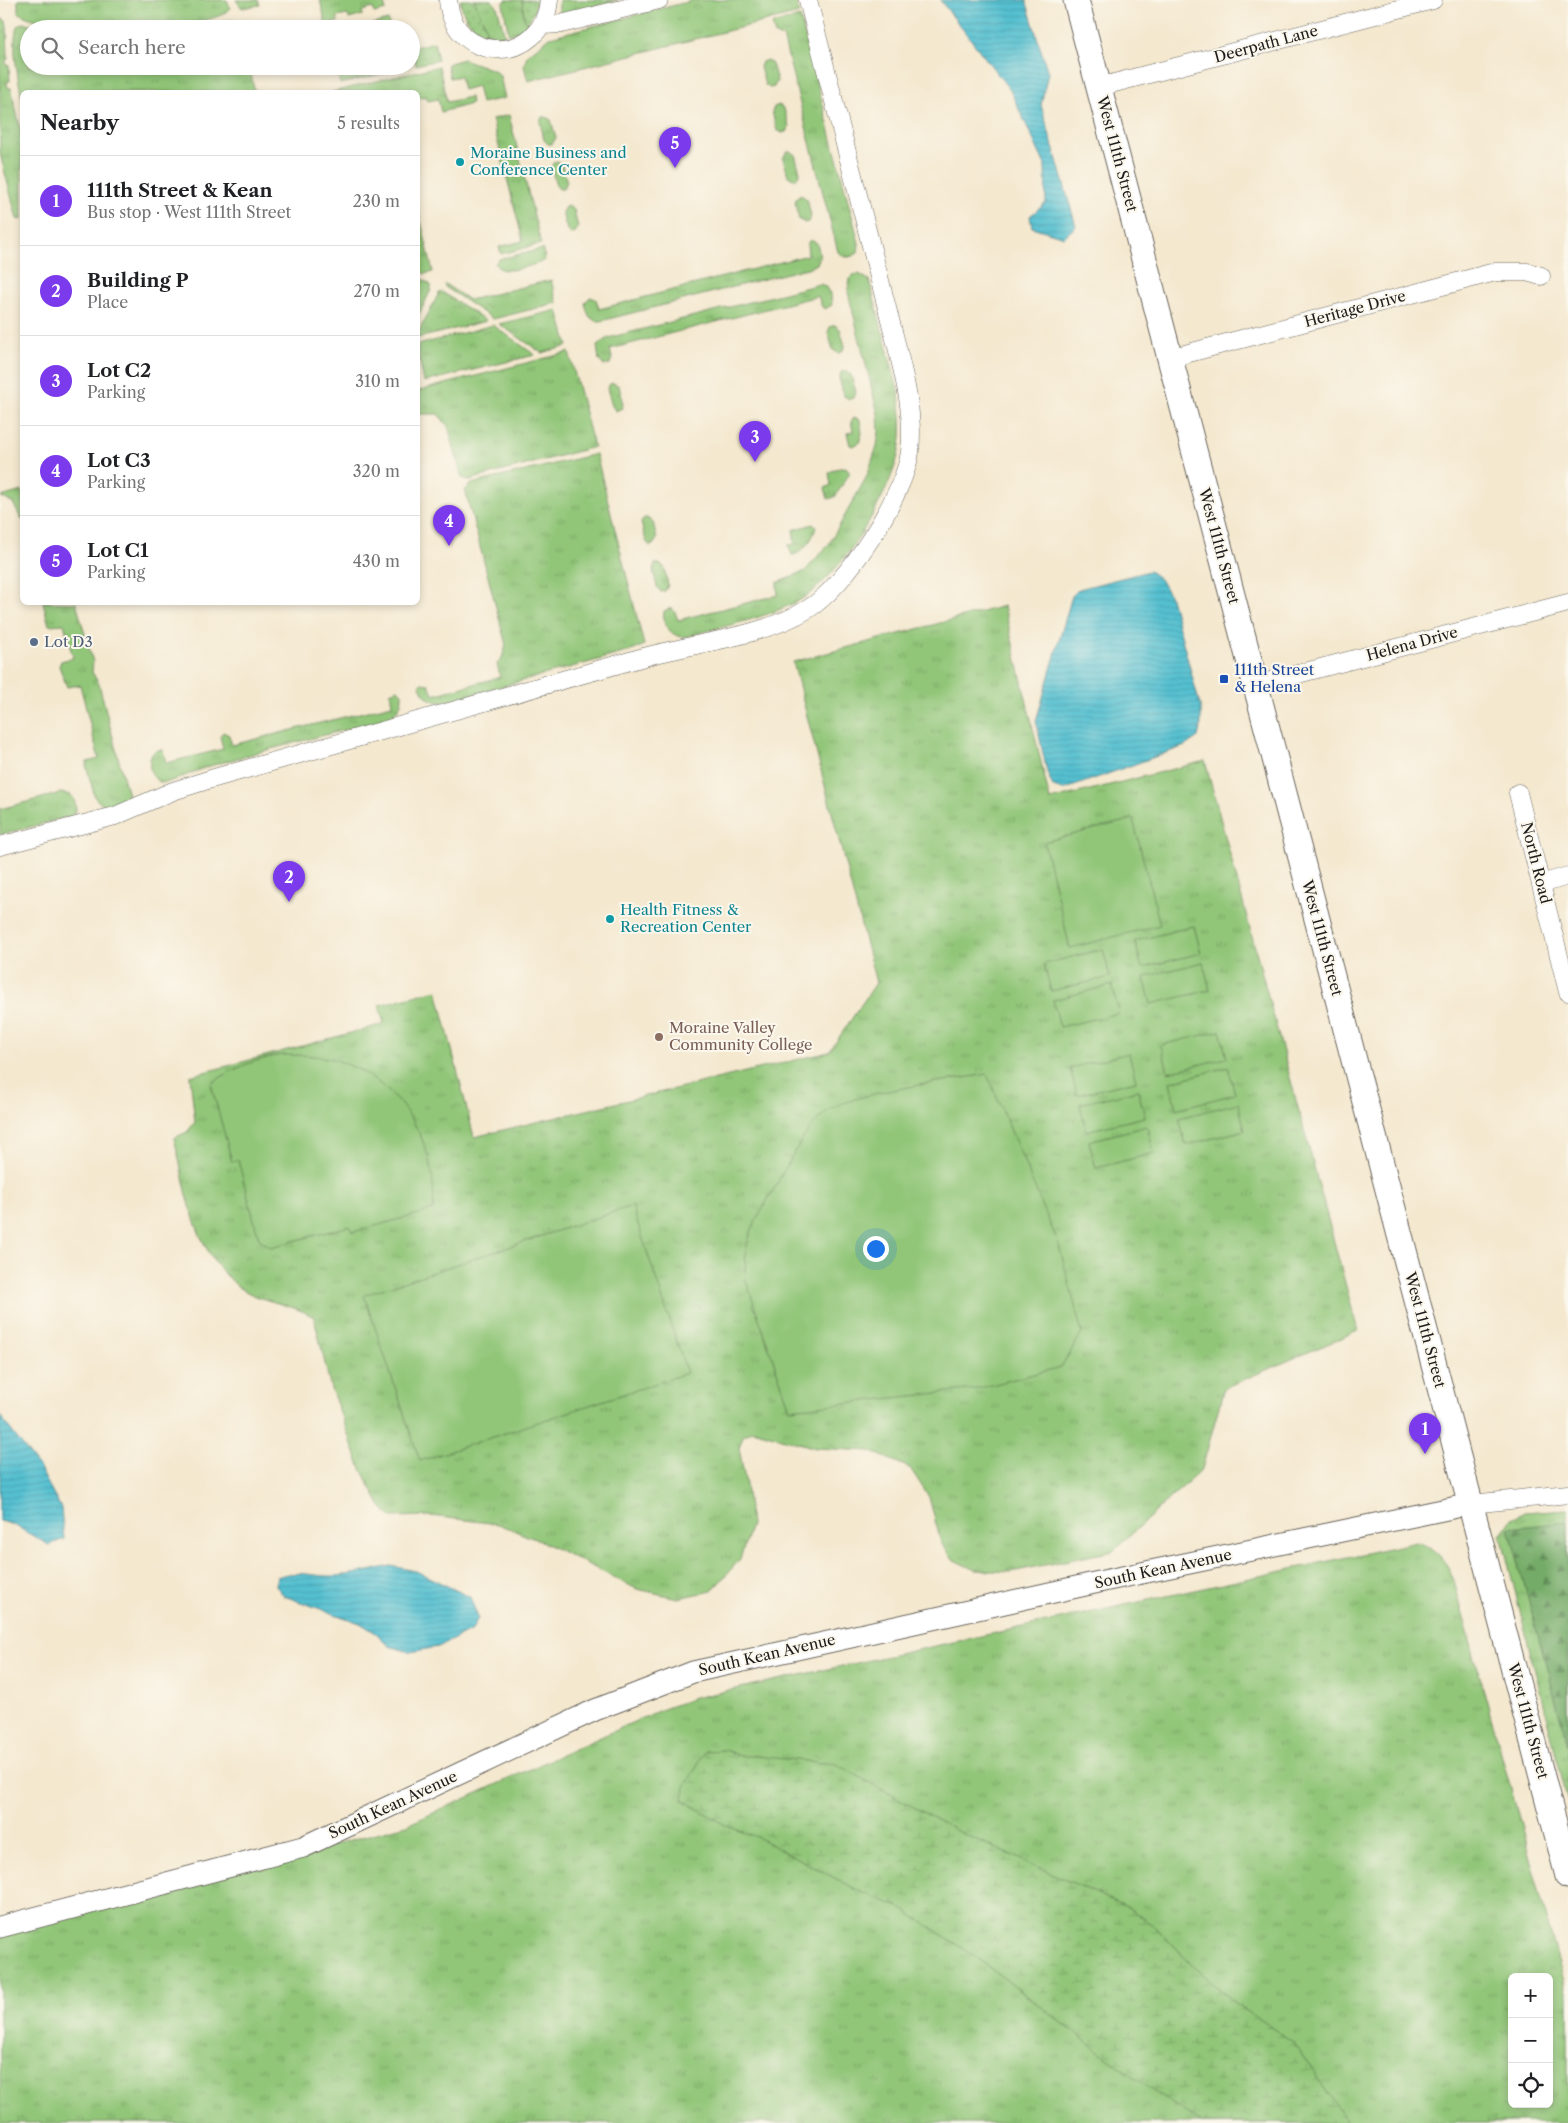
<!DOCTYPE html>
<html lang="en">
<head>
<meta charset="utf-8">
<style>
	:root { --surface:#fff; --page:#f2f2f2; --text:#202124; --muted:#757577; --line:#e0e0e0; --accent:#7c3aed }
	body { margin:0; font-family:"Libre Caslon Text",serif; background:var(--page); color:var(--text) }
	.controls { position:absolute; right:15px; bottom:15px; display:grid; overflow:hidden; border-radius:8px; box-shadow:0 2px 8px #0003 }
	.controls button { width:45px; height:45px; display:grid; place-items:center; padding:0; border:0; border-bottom:1px solid var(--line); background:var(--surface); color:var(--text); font:25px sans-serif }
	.you { position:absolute; left:875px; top:1248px; width:18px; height:18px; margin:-12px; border:4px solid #fff; border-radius:50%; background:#1a73e8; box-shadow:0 0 0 8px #1a73e833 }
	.badge { display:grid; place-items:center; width:32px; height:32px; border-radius:50%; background:var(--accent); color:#fff; font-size:16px; font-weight:700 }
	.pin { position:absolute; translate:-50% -41px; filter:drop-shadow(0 1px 2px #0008) }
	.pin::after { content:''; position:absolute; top:26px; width:18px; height:15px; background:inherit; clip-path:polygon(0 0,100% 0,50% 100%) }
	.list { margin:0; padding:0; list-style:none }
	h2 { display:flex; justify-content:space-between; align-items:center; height:65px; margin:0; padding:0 20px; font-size:21px }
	h2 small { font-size:16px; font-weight:400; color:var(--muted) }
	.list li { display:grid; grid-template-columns:32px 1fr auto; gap:15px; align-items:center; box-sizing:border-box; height:90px; padding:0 20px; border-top:1px solid var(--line) }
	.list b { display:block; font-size:19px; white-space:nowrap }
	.list p { margin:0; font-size:16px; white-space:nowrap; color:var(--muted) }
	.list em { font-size:16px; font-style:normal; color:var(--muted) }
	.icon { flex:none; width:28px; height:28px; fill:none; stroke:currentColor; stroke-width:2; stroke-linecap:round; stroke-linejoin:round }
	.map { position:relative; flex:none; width:1568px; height:2123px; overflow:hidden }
	.search { position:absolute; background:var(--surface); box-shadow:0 2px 8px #0003; left:20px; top:20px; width:400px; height:55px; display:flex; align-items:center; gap:12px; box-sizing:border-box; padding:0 18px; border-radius:28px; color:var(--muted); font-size:19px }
	.panel { position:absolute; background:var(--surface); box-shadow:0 2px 8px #0003; left:20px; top:90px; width:400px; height:515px; border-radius:8px }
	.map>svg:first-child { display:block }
	.grass { fill:url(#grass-tufts); stroke:#56714a; fill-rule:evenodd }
	.forest { fill:url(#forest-firs); stroke:#486442 }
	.wetland { fill:url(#wetland-marsh); stroke:#56714a }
	.garden { fill:url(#garden-dots); stroke:#56714a }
	.pitch { fill:#91c678; stroke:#56714a }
	.water { fill:url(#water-rules); stroke:#386e76 }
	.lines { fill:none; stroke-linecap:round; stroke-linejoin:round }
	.minor-casing { stroke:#68635b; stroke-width:19 }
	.tertiary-casing { stroke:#68635b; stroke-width:23 }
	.secondary-casing { stroke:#68635b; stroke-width:27 }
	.minor { stroke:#fff; stroke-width:18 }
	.tertiary { stroke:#fff; stroke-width:21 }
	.secondary { stroke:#fff; stroke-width:25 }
	.culture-dot { fill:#0f9aa8; stroke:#fbf7ec; stroke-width:2 }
	.service-dot { fill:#5c6f8a; stroke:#fbf7ec; stroke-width:2 }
	.transit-dot { fill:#1a4fb4; stroke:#fbf7ec; stroke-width:2 }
	.education-dot { fill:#8d6e63; stroke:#fbf7ec; stroke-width:2 }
	.labels { text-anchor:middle; stroke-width:4; stroke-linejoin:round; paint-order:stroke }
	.street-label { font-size:15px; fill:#1c1c1c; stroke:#fbf7ec }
	.culture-label { font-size:15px; fill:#0d838f; stroke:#fbf7ec; text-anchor:start }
	.service-label { font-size:15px; fill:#4e5e75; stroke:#fbf7ec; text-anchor:start }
	.transit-label { font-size:15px; fill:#164399; stroke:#fbf7ec; text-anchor:start }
	.education-label { font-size:15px; fill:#785e54; stroke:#fbf7ec; text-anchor:start }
</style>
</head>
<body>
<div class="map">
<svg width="1568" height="2123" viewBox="0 0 1568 2123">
	<defs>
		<pattern id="grass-tufts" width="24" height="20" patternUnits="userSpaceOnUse" patternTransform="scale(1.25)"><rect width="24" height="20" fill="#91c678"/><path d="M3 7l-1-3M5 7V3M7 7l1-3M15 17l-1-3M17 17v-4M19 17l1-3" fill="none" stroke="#7caa67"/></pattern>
		<pattern id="forest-firs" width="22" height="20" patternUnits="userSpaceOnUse" patternTransform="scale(1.25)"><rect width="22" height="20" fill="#74ab68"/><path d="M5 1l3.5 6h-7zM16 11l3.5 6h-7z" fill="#5e8a55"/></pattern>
		<pattern id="wetland-marsh" width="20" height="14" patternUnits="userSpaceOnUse" patternTransform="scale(1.25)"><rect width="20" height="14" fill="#91c678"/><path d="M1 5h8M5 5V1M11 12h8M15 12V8" fill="none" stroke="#7caa67"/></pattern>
		<pattern id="garden-dots" width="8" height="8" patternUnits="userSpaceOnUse" patternTransform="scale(1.25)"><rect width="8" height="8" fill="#91c678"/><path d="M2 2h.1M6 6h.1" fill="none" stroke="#7caa67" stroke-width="1.8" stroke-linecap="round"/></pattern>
		<pattern id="water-rules" width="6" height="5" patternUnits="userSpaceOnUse" patternTransform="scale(1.25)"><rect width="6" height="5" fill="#55c0d0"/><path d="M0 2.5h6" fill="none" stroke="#49a4b2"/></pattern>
	</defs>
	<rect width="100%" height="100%" fill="#fbf7ec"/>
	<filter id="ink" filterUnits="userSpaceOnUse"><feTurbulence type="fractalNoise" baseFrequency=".02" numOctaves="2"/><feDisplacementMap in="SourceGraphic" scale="10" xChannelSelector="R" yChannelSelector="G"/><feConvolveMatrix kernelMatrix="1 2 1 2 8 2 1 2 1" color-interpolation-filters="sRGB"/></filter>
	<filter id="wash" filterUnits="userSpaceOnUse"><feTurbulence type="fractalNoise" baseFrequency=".0096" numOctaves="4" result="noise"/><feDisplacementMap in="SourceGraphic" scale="20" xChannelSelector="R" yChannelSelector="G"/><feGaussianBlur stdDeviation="1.12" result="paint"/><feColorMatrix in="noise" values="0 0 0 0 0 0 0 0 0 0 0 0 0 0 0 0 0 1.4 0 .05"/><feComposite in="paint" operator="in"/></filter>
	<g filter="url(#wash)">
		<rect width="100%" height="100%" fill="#f4e8cf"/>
		<!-- grass -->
		<path class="grass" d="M18 0H227L230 7C220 34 40 33 18 12Z
			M236 0H258L260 5 242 8Z
			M320 0H383L386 10 374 13 373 8 362 11 363 15 349 19 348 15 337 17 338 22 326 25Z
			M475 0H491L497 6 505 36 486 34C487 22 476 12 475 0Z
			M506 0H522L524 17 527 24 517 32 509 35 503 4Z
			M559 0H619L564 14H561L559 11Z
			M695 0H796L799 13 528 81 524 66 527 55 550 37Z
			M0 17 6 21 7 26 8 59 6 60V65H9L10 81 7 82 8 88H11L22 136V220L17 219 0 154Z
			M800 17 859 243 858 253C850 258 845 259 838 252L783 37 775 35 772 24Z
			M232 20 236 22 238 29H189Z
			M388 20 390 29H355Z
			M24 23 56 29H29V66H249L255 92H22V99C18 77 11 49 17 26Z
			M434 42 438 60 416 65 411 48Z
			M463 59 496 71 500 76 505 98 481 103 477 86 463 90 460 76 450 78 447 64Z
			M767 60 772 64 777 81 774 87 770 88 765 85 760 67 762 62Z
			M336 66H400V69L340 84Z
			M439 66 447 102 470 97 471 104 441 112 438 99 428 101 426 96 418 98V92H332Z
			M779 105 784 109 789 126 786 132 782 133 777 130 772 112 774 107Z
			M509 115 541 244 501 254 499 247 523 241 492 119Z
			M542 117H546L551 120 556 138 552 144H548L544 140 540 122Z
			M790 151 795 155 800 172 797 178 793 179 788 176 783 158 786 153Z
			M557 161 562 165 567 182 563 189H559L556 185 551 167 554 162Z
			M801 195 807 199 811 216 808 222 805 223 799 220 795 202 797 197Z
			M568 206 574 210 578 228 574 234H571L567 230 562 212 565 207Z
			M418 209 433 272 424 274 418 269Z
			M810 240 817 243 820 256 817 264 811 267 601 321C589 322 587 312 585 303L590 297 596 299 599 309 808 255 807 244Z
			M543 249 545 260C535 265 511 273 500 269L495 263 499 259Z
			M859 274 869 280 899 394C901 414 903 432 899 451 890 495 840 578 800 600 765 619 723 626 685 637 671 637 662 625 664 611L672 608 675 612 678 620 778 595 777 583 805 571 829 544 867 476 877 446 879 432 878 414 848 292 849 279 853 275Z
			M418 276 431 285V290L418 316Z
			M551 280 557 303 493 319 445 287V284L469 300Z
			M820 284 825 286 831 295 832 305 825 309 822 307 818 296 610 349 612 358 610 364 603 365 599 360 597 346 608 338Z
			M442 292 486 321 418 338V333L439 293Z
			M558 310 568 346 542 353 499 324Z
			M493 325 535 355 424 382 418 354V345Z
			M835 325 840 329 845 346 842 352 838 353 833 350 828 332 830 327Z
			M569 352 594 447 469 480 462 478 448 426 438 414H418V391Z
			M846 371 851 375 856 392 853 398 849 399 844 396 839 378 841 372Z
			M613 383 619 386 623 404 622 408 616 411 612 406 607 388 610 384Z
			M855 417 860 420 862 433 859 443 853 446 850 445 847 433 853 431 851 421Z
			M596 454 644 645 634 650 445 702C433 703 424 698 420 686L422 683 429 684 433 695 500 677 497 664 502 658 506 645 465 490 471 484Z
			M846 467 849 471V474L835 497 828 499 825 488 831 485 829 473 835 469Z
			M22 491V519H21L13 503 1 497Z
			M644 518H647L653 522 657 539 653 545 650 546 646 541 641 523Z
			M813 524 816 527C814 537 803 554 792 555L788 545 795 544 793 530Z
			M655 564H659L664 567 668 585 665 591 661 592 657 587 653 569Z
			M43 602 76 603 93 662 92 672 99 684 129 799 117 805 104 806 95 798 86 765 87 762 99 759 80 685 67 687 59 666 61 661 73 658 64 624 49 625Z
			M1004 606 1050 800 1205 761 1358 1331 1224 1388 1202 1469 1113 1551 1011 1572 975 1570 954 1560 941 1543 929 1497 910 1468 870 1451 816 1448 753 1430 743 1436 739 1448 746 1485 751 1525 740 1559 712 1591 678 1598 637 1589 547 1544 498 1524 431 1516 392 1517 381 1507 361 1469 331 1389 314 1317C291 1303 263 1303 240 1288 235 1285 231 1279 226 1275 191 1239 186 1185 174 1138L187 1132 195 1122 190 1076 384 1024 379 1005 437 990 474 1137 829 1052 876 983 793 662Z
			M398 689 402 693C403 707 396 714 383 720 326 735 267 749 210 766 196 770 182 778 168 782 147 788 142 746 163 750L166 763 223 749 220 736 223 732 229 735 232 745 392 705 390 692Z
			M61 793 71 795 74 799 76 809 72 816 0 835V809Z
			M1568 1509V1803L1501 1535 1512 1519 1524 1512Z
			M1417 1542C1434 1547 1447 1561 1453 1578L1568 1996V2123H0V1932L407 1825 658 1711 694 1698ZM1512 1977H1549V2104H1512Z"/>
		<!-- forest -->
		<path class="forest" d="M1568 1522V1746L1509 1528Z"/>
		<!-- wetland -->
		<path class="wetland" d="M725 1750 740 1756H755L836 1764 955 1830 1129 1908 1154 1926 1189 1962 1239 2006 1293 2042 1348 2123H1201L1125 2071 972 1954 899 1907 859 1891 757 1837 729 1827 683 1800 685 1787 705 1751Z"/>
		<!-- garden -->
		<path class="garden" d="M460 0H475C476 12 487 22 486 34 470 28 463 16 460 0Z
			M522 0H537L534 12 527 24 524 17Z"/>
		<!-- pitch -->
		<path class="pitch" d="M1133 819 1160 925 1070 948 1044 842Z
			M1194 926 1201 953 1142 968 1135 941Z
			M1103 949 1110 977 1051 991 1044 964Z
			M1203 962 1210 990 1151 1004 1144 977Z
			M1112 985 1119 1013 1060 1027 1053 1000Z
			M1220 1031 1227 1058 1168 1072 1161 1045Z
			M1129 1053 1136 1081 1077 1095 1070 1068Z
			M282 1055C299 1055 316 1055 332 1059 398 1078 439 1142 433 1210L353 1232 350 1226 271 1247 259 1239 238 1160 232 1162 211 1084C233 1068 255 1059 282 1055Z
			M1228 1067 1235 1094 1176 1109 1170 1082Z
			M987 1074 1059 1245 1082 1333 1061 1367 976 1389 790 1409 746 1281C742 1239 754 1223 774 1189 789 1164 802 1132 825 1113 848 1092 952 1081 987 1074Z
			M1138 1090 1145 1117 1086 1131 1080 1104Z
			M1238 1103 1245 1130 1186 1145 1179 1118Z
			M1147 1126 1154 1153 1096 1168 1089 1141Z
			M632 1206 687 1373 420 1461 364 1295Z"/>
		<!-- water -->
		<path class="water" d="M940 0H1026L1048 73 1041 105 1076 226 1064 237 1032 227 1030 216 1046 203 1045 165 1010 90Z
			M1149 571 1160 579 1171 598 1201 709V724L1198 737 1185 746 1063 790 1053 787 1047 772 1036 721 1072 596 1079 589Z
			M0 1416 39 1467 61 1508 64 1539 49 1545 14 1525 0 1521Z
			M391 1566 416 1571 470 1597 478 1618 472 1630 438 1647 410 1652 389 1646 376 1633 360 1623 284 1596 276 1586 277 1577C296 1569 314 1577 334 1576 354 1575 373 1570 391 1566Z"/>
	</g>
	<g filter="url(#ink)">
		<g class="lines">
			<!-- minor casing -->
			<g class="minor-casing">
				<path id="minor" d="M448 0C453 65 543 66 549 0
					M543 25 561 24 659 0
					M1099 87 1433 0
					M1170 358 1495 272H1527L1541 276
					M1256 685 1568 603
					M1518 793 1568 992
					M0 846 115 816 173 791 211 779C355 739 499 698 644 657 694 643 763 637 808 609 846 586 904 496 910 452 914 415 905 379 896 343L808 0
					M1541 884 1568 876
					M1471 1504 1568 1494"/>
			</g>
			<!-- tertiary casing -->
			<g class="tertiary-casing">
				<path id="tertiary" d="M0 1927 303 1847 595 1710 693 1672 1108 1580 1471 1504"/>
			</g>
			<!-- secondary casing -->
			<g class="secondary-casing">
				<path id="secondary" d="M1076 0 1568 1876"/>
			</g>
			<!-- minor -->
			<use href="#minor" class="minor"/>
			<!-- tertiary -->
			<use href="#tertiary" class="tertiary"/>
			<!-- secondary -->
			<use href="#secondary" class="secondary"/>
		</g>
	</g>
	<!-- markers -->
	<g class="culture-dot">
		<circle cx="460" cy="162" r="5"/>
		<circle cx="610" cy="919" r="5"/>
	</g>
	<circle class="service-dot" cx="34" cy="642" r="5"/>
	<rect class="transit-dot" x="1219" y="674" width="10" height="10" rx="2.5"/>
	<circle class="education-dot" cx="659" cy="1037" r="5"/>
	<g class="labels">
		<!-- street labels -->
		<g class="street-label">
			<text transform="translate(1266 44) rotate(-15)" y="5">Deerpath Lane</text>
			<text transform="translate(1117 154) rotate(75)" y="5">West 111th Street</text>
			<text transform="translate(1355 309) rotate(-15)" y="5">Heritage Drive</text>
			<text transform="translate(1219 546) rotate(75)" y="5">West 111th Street</text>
			<text transform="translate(1412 644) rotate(-15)" y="5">Helena Drive</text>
			<text transform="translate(1536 863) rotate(76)" y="5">North Road</text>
			<text transform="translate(1322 938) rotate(75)" y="5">West 111th Street</text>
			<text transform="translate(1425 1330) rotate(75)" y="5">West 111th Street</text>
			<text transform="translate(1163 1569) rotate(-12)" y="5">South Kean Avenue</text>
			<text transform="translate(767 1655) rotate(-13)" y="5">South Kean Avenue</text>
			<text transform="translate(1528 1721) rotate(75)" y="5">West 111th Street</text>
			<text transform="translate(393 1805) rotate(-25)" y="5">South Kean Avenue</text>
		</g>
		<!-- culture labels -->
		<g class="culture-label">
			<text x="470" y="158">Moraine Business and<tspan x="470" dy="17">Conference Center</tspan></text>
			<text x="620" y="915">Health Fitness &amp;<tspan x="620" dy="17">Recreation Center</tspan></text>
		</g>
		<!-- service labels -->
		<g class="service-label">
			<text x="44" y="647">Lot D3</text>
		</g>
		<!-- transit labels -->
		<g class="transit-label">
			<text x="1234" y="675">111th Street<tspan x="1234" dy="17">&amp; Helena</tspan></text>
		</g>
		<!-- education labels -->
		<g class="education-label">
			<text x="669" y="1033">Moraine Valley<tspan x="669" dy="17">Community College</tspan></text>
		</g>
	</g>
</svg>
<div class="controls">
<button>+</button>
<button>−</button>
<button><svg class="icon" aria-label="locate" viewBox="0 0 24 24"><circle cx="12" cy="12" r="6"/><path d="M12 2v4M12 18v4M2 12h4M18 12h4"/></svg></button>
</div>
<div class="you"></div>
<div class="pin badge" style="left:1425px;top:1454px">1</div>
<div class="pin badge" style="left:289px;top:902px">2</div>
<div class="pin badge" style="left:755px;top:462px">3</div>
<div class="pin badge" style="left:449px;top:546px">4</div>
<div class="pin badge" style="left:675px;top:168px">5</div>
<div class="search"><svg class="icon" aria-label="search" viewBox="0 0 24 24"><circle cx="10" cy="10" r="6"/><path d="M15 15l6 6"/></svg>Search here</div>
<section class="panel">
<h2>Nearby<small>5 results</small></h2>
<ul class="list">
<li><span class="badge">1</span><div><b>111th Street &amp; Kean</b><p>Bus stop · West 111th Street</p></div><em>230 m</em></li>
<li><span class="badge">2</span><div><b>Building P</b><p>Place</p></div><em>270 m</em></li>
<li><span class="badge">3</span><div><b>Lot C2</b><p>Parking</p></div><em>310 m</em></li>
<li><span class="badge">4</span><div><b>Lot C3</b><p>Parking</p></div><em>320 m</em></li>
<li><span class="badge">5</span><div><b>Lot C1</b><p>Parking</p></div><em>430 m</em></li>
</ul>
</section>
</div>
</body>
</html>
